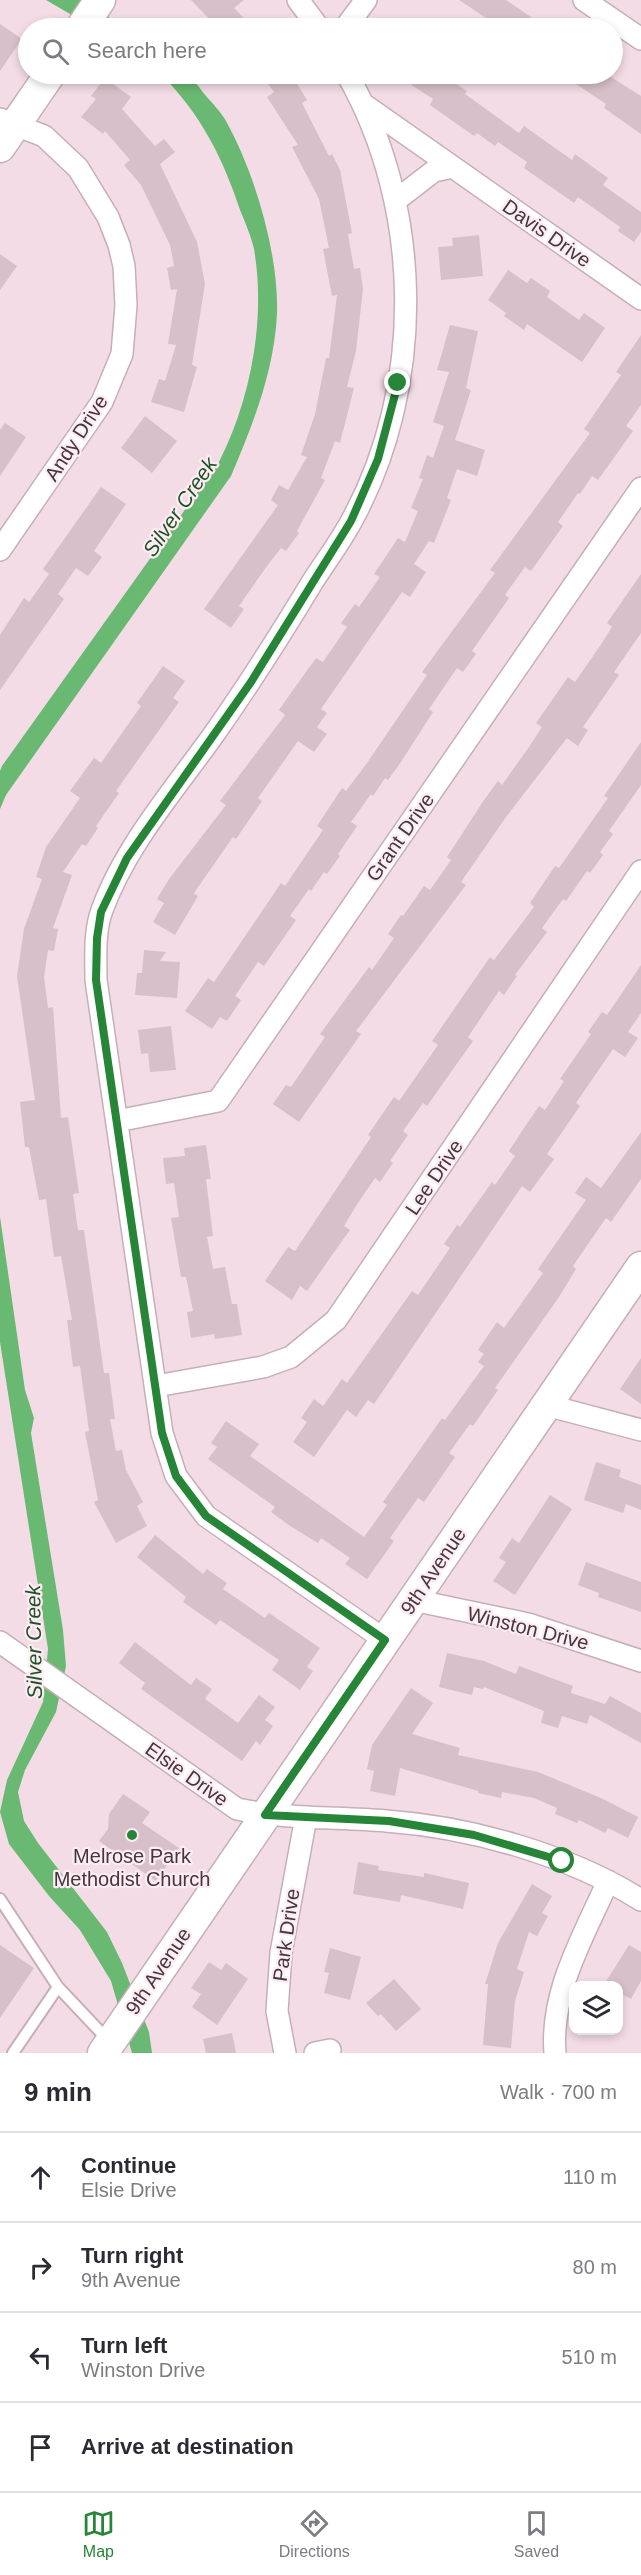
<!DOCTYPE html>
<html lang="en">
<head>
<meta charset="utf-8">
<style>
	:root { --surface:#fff; --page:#f2f2f3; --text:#2b2b33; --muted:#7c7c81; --line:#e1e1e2; --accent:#268537 }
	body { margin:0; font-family:Arial,sans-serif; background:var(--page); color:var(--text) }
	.controls { position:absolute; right:18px; bottom:18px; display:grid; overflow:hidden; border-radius:12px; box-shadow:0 3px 9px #0003 }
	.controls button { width:54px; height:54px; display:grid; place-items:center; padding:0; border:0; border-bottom:2px solid var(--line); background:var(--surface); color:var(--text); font:30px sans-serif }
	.stop { position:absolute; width:18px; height:18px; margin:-14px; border:4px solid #268537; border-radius:50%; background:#fff }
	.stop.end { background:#268537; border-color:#fff; box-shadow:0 2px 6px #0008 }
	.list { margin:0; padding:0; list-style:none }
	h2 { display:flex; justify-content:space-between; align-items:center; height:78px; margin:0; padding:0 24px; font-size:26px }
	h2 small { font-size:20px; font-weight:400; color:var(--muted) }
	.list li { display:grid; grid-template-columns:39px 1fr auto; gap:18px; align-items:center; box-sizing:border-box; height:90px; padding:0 24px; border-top:2px solid var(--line) }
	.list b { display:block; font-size:22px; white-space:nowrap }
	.list p { margin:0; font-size:20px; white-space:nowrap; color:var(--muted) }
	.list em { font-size:20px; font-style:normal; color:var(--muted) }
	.icon { flex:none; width:33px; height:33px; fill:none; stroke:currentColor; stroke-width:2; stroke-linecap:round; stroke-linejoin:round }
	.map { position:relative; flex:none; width:641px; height:2053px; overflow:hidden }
	.search { position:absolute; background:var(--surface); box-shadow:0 3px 9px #0003; left:18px; right:18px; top:18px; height:66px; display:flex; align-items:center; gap:15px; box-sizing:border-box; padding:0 21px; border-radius:33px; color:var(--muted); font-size:22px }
	.sheet { height:438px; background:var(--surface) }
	nav { display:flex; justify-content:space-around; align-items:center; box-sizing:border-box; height:84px; border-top:2px solid var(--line); background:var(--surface); font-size:16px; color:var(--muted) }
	nav a { display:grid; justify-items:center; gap:3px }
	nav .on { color:var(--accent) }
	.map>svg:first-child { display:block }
	.water { fill:#6ab972 }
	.building { fill:#d7c0c9 }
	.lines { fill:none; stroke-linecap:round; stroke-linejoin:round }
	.lane-casing { stroke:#c6afb8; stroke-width:14 }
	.street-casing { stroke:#c6afb8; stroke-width:24 }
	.secondary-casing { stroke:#c6afb8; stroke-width:33 }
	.lane { stroke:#fff; stroke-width:10 }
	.street { stroke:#fff; stroke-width:21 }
	.secondary { stroke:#fff; stroke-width:30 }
	.route { stroke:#268537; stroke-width:8 }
	.poi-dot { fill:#268537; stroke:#feebf3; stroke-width:2 }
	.labels { text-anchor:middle; stroke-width:4.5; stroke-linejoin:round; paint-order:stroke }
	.street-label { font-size:20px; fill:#42393d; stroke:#feebf3 }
	.poi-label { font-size:20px; fill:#42393d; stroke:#feebf3 }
	.water-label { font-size:21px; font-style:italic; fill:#1c5425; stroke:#feebf3 }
</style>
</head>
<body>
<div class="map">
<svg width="641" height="2053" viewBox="0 0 641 2053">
	<rect width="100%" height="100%" fill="#f4dce6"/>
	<!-- water -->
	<path class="water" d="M46 0H83L125 28H94Z
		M161 74C167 73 177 72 184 74 193 76 200 89 206 96 213 104 221 112 226 121 255 173 279 255 277 314 274 372 253 424 231 476L6 795 0 809V771L2 766 219 462C251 399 266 319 254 249 251 236 245 222 240 210 222 156 201 115 161 74Z
		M0 1217 25 1390 34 1418 31 1433 63 1630 66 1666 56 1712 25 1770 18 1792 24 1821 38 1843 107 1932 122 1963 149 2032 152 2053H132L111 1981 80 1930 49 1896 9 1844 0 1812 7 1780 43 1702 48 1649 0 1342Z"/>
	<!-- building -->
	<path class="building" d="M191 0H244L234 8 254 28H218Z
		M459 0H506L547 28H501Z
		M0 24 22 39 0 71Z
		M261 74H291L307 100 302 103 329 156 332 154 340 170 352 233 348 234 354 269 360 268 363 289 356 351 347 387 354 388 340 443 335 441 321 478 325 480 297 531 299 533 286 551 281 548 267 566 239 606 244 609 231 628 204 609 278 505 271 500 279 485 288 490 307 457 301 455 315 414 326 358H329L337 295 332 296 323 249 329 248 319 199 292 147 298 145 267 97 274 92Z
		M395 74H441L467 91 465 94 519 133 524 126 572 160 575 154 608 178 603 185 641 212V232L634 242 618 231 620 227 578 197 574 203 524 168 527 162 498 142 495 146 477 133 474 136 430 105 433 99Z
		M561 74H606L641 96V134L604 108 606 104Z
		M105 78 131 97 122 109 155 146 164 139 175 152 160 164 197 242 205 284 192 365 197 367 184 412 151 402 159 379 165 381 176 345 168 344 177 289 171 290 167 268 174 266 170 245 141 185 124 165 130 160 105 131 103 134 81 117 96 99 91 96Z
		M479 235 483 276 441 280 438 247 453 246 452 238Z
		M0 254 17 266 0 290Z
		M508 270 527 283 531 278 550 291 547 297 579 320 584 313 605 328 582 362 527 324 524 330 504 316 506 313 488 300Z
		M450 325 478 331 466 388 471 390 455 440 485 450 477 476 457 469 447 498 451 500 434 543 429 541 414 564 426 572 410 597 402 592 321 709 327 713 317 727 327 734 314 752 298 741 258 798 262 801 236 839 233 837 194 893 198 896 175 935 153 922 164 903 157 899 169 879 226 805 220 801 285 715 279 710 293 690 316 658 323 662 347 627 341 623 355 604 359 607 380 577 374 574 398 538 405 542 418 511 411 508 423 479 419 478 427 455 433 458 444 426 433 422 449 372 437 370Z
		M641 335V405L626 426 633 431 598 480 592 476 580 494 578 493 558 522 563 526 531 571 525 567 505 595 509 598 472 651 476 654 463 672 457 668 429 709 433 712 401 762 388 780 385 778 373 796 371 794 351 822 357 826 338 854 340 856 327 874 324 872 311 891 309 889 290 916 296 920 264 966 258 962 235 996 241 1000 227 1021 220 1017 212 1029 185 1011 208 978 214 982 281 883 285 886 323 830 317 826 342 788 346 791 367 763 427 675 422 672 495 573 490 570 590 433 584 429 621 375 616 372Z
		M145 416 177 441 152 473 121 448Z
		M5 423 26 437 0 476V430Z
		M101 487 126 504 94 551 102 557 88 576 76 568 58 594 64 599 0 690V635L24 598 29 602 49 574 43 569Z
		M641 574V633L614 672 619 675 583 727 588 730 578 746 567 738 506 817 461 882 466 885 356 1031 361 1034 299 1122 273 1104 286 1085 291 1087 325 1037 320 1034 369 967 372 970 394 938 388 934 401 915 403 916 424 886 430 890 451 860 447 857 484 800 498 781 502 785 529 747 542 727 536 723 550 703 568 677 575 682 600 646 612 627 607 623Z
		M163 666 185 681 173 698 179 702 116 791 119 793 96 826 98 828 86 846 82 844 63 872 72 875 53 928 58 929 54 951 48 950 44 977 48 1008 53 1007 61 1118 68 1117 79 1193 73 1194 78 1230H84L104 1373H109L115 1419H110L116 1451 122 1450 126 1470 143 1502 137 1506 147 1526 116 1543 94 1502 98 1500 85 1432 89 1431 80 1366 73 1367 67 1320H72L61 1256 54 1257 46 1199 39 1200 29 1147H25L20 1102 35 1100 17 976 24 929 42 879 36 877 46 847 80 798 70 791 94 758 101 763 141 706 137 703Z
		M641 742V785L609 831 613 834 600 852 603 855 590 873 587 871 566 901 563 899 542 928 547 932 515 975 517 976 504 995 499 991 468 1037 473 1041 427 1106 423 1103 403 1131 408 1135 390 1161 393 1163 380 1182 375 1178 356 1206 344 1226 350 1230 337 1248 307 1291 300 1286 292 1300 265 1281 288 1247 295 1251 371 1137 368 1135 394 1097 399 1101 438 1045 432 1041 490 957 494 960 534 907 530 903 555 866 559 868 608 798 604 796Z
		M144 950 166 952 160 961 180 962 177 998 135 995 137 973H142Z
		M641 965V1013L628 1032 638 1038 625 1057 613 1049 576 1103 580 1106 547 1154 554 1159 530 1192 522 1186 374 1404 368 1400 356 1417 347 1410 314 1457 293 1442 307 1422 301 1418 314 1399 323 1406 342 1379 347 1383 412 1291 418 1295 450 1248 444 1244 457 1225 460 1227 492 1182 495 1185 515 1156 509 1151 526 1125 539 1106 545 1110 564 1081 560 1079 591 1034 588 1032 602 1012 607 1015Z
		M171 1026 176 1070 150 1072 148 1053 141 1054 138 1030Z
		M641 1132V1179L611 1222 606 1218 586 1247 573 1266 576 1269 559 1297 495 1388 498 1390 473 1426 470 1424 449 1453 455 1457 424 1502 418 1498 390 1538 394 1541 367 1579 345 1564 350 1558 321 1538 318 1543 290 1526 271 1512 275 1507 208 1459 217 1447 211 1443 226 1421 259 1444 250 1456 364 1537 387 1505 383 1502 442 1418 445 1420 484 1366 478 1362 484 1354 478 1350 497 1322 504 1328 543 1273 538 1269 586 1200 575 1193 586 1177 601 1188Z
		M206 1145 211 1179H206L213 1236 207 1237 213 1269 225 1267 232 1304H237L242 1335 215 1339 214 1334 191 1338 187 1312 193 1311 186 1277H181L171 1218 179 1217 174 1183 166 1184 163 1158 185 1156 184 1148Z
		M641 1358V1404L620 1389Z
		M596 1462 621 1470 619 1477 641 1485V1510L626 1504 623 1513 584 1500Z
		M550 1495 572 1509 515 1595 493 1581 506 1562 499 1558 512 1538 519 1543Z
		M155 1535 203 1574 207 1569 227 1583 223 1589 265 1618 269 1613 320 1648 307 1667 313 1671 300 1690 272 1670 279 1660 220 1620 216 1625 183 1602 186 1597 137 1557Z
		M586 1562 641 1582V1612L598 1597 599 1593 578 1585Z
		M135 1642 191 1685 196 1678 212 1689 205 1699 238 1723 259 1695 275 1707 265 1720 273 1726 260 1745 256 1741 242 1761 141 1689 145 1683 119 1663Z
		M447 1653 484 1661 516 1674 519 1666 573 1686 571 1693 605 1704 610 1696 641 1713V1743L590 1715 587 1724 562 1716 558 1728 541 1723 544 1711 484 1687 483 1689 474 1687 472 1695 439 1687Z
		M411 1688 433 1703 412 1734 460 1748 458 1755 538 1772 601 1798 638 1817 628 1838 608 1828 605 1833 579 1820 577 1823 555 1814 557 1808 534 1798 502 1792 501 1798 478 1793V1791L400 1768 395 1796 370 1791 374 1771 367 1769 372 1745Z
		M123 1794 150 1812 142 1823 179 1848 156 1881 99 1841 108 1829 109 1814Z
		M358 1862 379 1866 378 1870 424 1877V1873L469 1883 463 1909 401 1895 400 1902 353 1894Z
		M532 1884 552 1896 542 1913 548 1916 537 1936 529 1932 517 1969 524 1972 515 2001 511 2048 483 2045 488 1984H485L498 1943Z
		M0 1945 34 1968 0 2018Z
		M629 1945 641 1952V1981L631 1999 618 1992V1986H603Z
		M330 1948 361 1957 350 2000 324 1993 329 1973 324 1972Z
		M209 1962 221 1970 226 1963 248 1979 217 2025 192 2007 201 1994 191 1988Z
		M394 1979 421 2009 396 2031 381 2014 378 2016 366 2003Z
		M232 2033 236 2053H206L203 2039Z"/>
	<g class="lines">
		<!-- lane casing -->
		<g class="lane-casing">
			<path id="lane" d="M0 1899 58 1987
				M13 2053 58 1987 108 2040"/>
		</g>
		<!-- street casing -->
		<g class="street-casing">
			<path id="street" d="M298 0 319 28
				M584 0 641 39
				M345 28 366 0
				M347 74C423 207 426 386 351 522 340 542 326 561 313 581 281 634 248 686 212 737 173 791 125 847 102 910 94 932 96 957 96 980L162 1433 176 1476 206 1516 385 1640
				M366 106 641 299
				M0 119 44 136 78 168 108 217 119 245 124 266 126 305 122 354 102 402 0 550
				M395 201 434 171 453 167
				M117 1121 218 1101 641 488
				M156 1386 263 1367 291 1357 336 1320 641 871
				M546 1405 641 1430
				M413 1600 528 1624 641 1661
				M0 1642 237 1809C286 1819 336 1817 386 1821 471 1827 569 1855 641 1900
				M285 2053 277 2011 281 1953 306 1817
				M315 2053 330 2050
				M555 2053C550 1991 584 1936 608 1881"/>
		</g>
		<!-- secondary casing -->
		<g class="secondary-casing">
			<path id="secondary" d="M81 28 100 0
				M0 147 50 74
				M103 2053 641 1267"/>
		</g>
		<!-- lane -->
		<use href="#lane" class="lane"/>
		<!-- street -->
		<use href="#street" class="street"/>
		<!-- secondary -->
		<use href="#secondary" class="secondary"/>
	</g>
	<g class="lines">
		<!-- route -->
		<path class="route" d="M398 383 378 459 351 521 251 682 127 858 101 912 97 938 96 980 162 1433 176 1476 206 1516 385 1640 265 1815 389 1821 474 1835 562 1861"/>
	</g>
	<!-- markers -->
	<circle class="poi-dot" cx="132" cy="1835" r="6"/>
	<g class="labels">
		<!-- street labels -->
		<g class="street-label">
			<text transform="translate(547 233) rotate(35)" y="7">Davis Drive</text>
			<text transform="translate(76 438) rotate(-57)" y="7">Andy Drive</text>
			<text transform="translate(400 837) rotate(-55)" y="7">Grant Drive</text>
			<text transform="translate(434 1177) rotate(-56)" y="7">Lee Drive</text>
			<text transform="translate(433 1571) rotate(-56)" y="7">9th Avenue</text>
			<text transform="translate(528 1628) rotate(14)" y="7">Winston Drive</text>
			<text transform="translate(187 1774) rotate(35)" y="7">Elsie Drive</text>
			<text transform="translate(286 1935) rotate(-82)" y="7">Park Drive</text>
			<text transform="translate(158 1971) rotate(-56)" y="7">9th Avenue</text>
		</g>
		<!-- poi labels -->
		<g class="poi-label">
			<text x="132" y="1863">Melrose Park<tspan x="132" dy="23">Methodist Church</tspan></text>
		</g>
		<!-- water labels -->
		<g class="water-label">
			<text transform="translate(180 507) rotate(-56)" y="7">Silver Creek</text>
			<text transform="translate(34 1642) rotate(-91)" y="7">Silver Creek</text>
		</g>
	</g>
</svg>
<div class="controls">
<button><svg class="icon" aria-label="layers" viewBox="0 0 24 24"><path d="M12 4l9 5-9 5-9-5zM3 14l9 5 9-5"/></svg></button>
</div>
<div class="stop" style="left:562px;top:1861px"></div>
<div class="stop end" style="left:398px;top:383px"></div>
<div class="search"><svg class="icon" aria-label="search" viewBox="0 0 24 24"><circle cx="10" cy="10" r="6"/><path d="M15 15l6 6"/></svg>Search here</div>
</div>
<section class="sheet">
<h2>9 min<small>Walk · 700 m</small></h2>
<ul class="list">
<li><svg class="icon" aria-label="ahead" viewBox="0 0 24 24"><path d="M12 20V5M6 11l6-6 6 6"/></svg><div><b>Continue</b><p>Elsie Drive</p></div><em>110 m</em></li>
<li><svg class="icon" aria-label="right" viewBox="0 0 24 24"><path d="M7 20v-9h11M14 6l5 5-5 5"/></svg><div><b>Turn right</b><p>9th Avenue</p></div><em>80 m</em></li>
<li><svg class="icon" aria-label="left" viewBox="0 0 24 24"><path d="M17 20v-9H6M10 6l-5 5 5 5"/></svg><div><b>Turn left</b><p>Winston Drive</p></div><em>510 m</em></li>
<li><svg class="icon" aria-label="arrive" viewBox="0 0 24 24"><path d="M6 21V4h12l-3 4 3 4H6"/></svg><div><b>Arrive at destination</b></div></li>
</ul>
</section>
<nav>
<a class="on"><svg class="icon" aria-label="map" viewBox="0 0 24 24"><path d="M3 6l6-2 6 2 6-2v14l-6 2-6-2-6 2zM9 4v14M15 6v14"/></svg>Map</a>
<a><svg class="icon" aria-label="directions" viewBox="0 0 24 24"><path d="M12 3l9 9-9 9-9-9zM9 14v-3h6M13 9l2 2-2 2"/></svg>Directions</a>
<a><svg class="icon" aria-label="saved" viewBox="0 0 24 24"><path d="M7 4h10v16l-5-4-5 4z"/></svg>Saved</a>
</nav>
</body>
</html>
